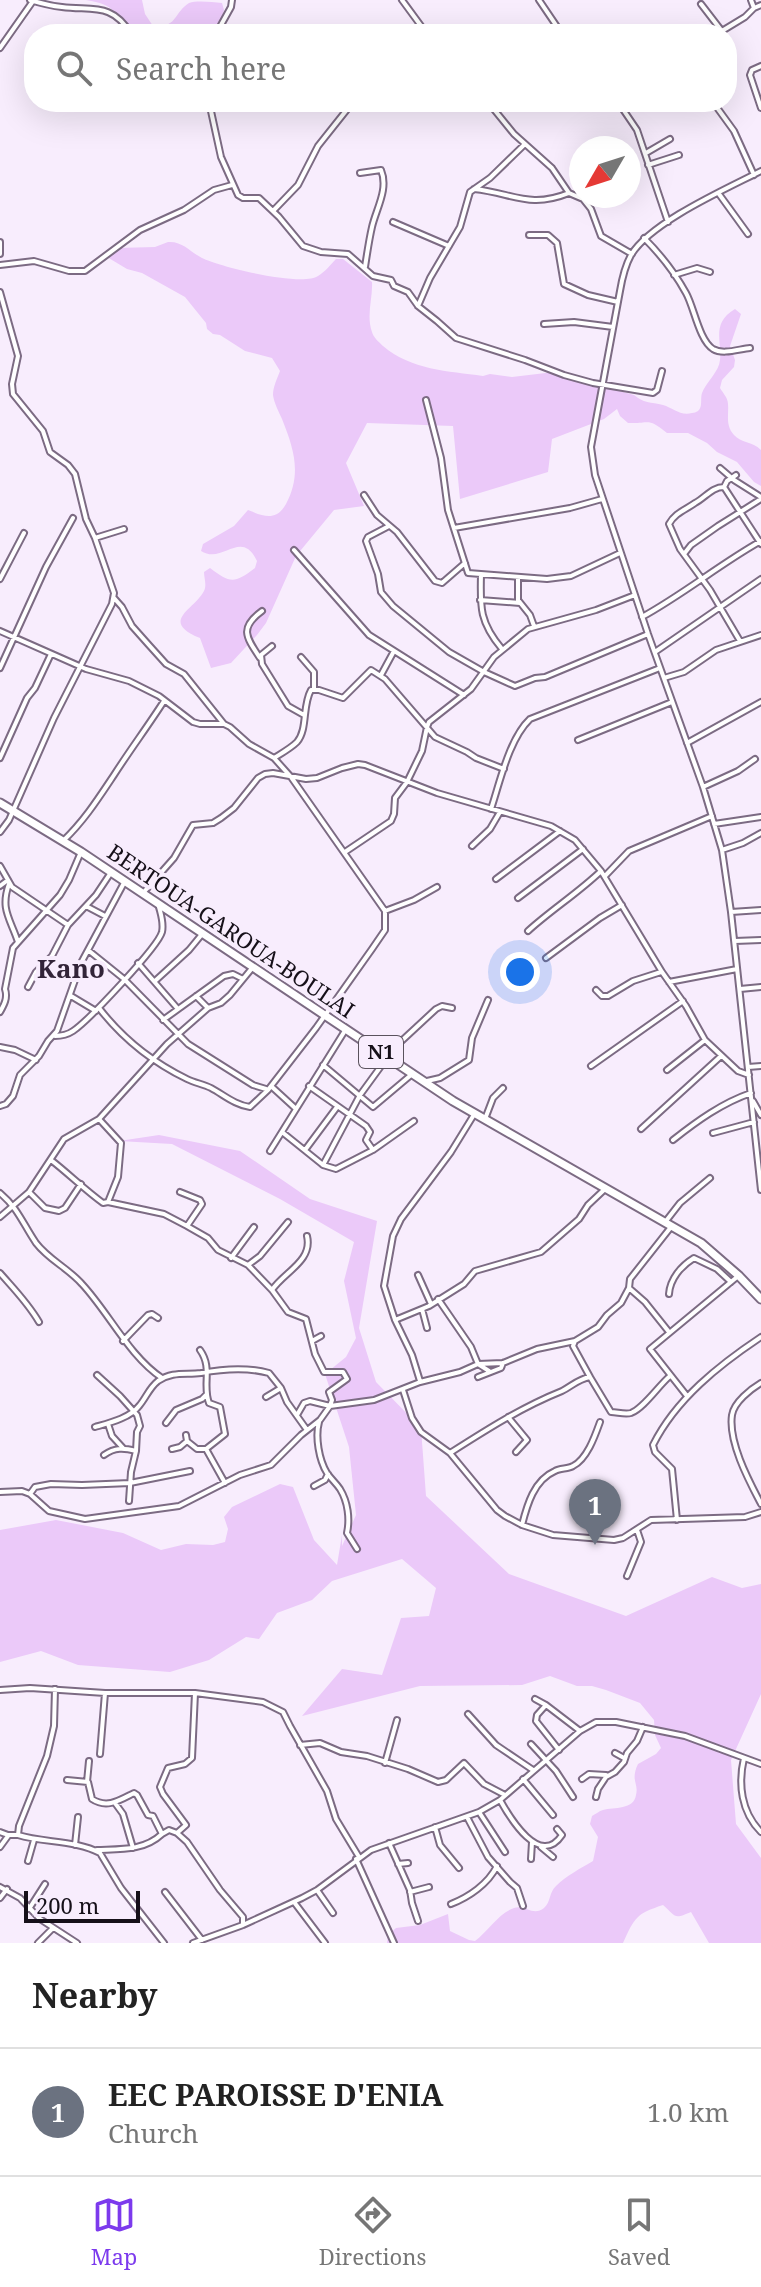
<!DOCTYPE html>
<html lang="en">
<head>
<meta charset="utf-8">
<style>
	:root { --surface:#fff; --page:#f6f6f6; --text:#222; --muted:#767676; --line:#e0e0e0; --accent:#7c3aed }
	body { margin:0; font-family:"Noto Serif",serif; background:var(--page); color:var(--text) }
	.compass { position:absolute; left:569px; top:136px; width:72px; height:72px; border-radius:50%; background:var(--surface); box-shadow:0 8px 32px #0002; rotate:231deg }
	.scale { position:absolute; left:24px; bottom:20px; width:116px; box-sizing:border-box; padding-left:8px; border:4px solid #161019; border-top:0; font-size:22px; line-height:28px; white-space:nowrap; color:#161019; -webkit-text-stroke:6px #f8edfd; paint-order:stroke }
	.you { position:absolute; left:520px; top:972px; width:28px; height:28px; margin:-20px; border:6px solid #fff; border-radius:50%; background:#1a73e8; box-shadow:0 0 0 12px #1a73e833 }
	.badge { display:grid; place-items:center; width:52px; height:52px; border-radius:50%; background:var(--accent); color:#fff; font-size:26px; font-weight:700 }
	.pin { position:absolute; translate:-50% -66px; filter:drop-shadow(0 2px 4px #0008) }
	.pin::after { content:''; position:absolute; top:42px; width:28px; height:24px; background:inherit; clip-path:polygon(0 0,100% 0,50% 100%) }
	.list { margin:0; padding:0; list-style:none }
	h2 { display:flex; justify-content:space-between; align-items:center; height:104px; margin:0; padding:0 32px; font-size:34px }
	h2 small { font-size:26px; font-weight:400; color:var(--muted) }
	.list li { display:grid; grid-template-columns:52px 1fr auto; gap:24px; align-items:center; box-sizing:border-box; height:128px; padding:0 32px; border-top:2px solid var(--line) }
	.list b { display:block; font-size:30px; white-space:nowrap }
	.list p { margin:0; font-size:26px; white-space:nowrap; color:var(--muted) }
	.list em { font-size:26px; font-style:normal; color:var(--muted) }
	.icon { flex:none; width:44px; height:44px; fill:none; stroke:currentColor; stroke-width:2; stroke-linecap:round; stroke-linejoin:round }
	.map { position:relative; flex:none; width:761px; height:1943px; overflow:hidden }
	.search { position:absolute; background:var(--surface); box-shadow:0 8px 32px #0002; left:24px; right:24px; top:24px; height:88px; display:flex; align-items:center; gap:20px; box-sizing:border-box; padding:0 28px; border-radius:32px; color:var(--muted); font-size:30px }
	.sheet { height:232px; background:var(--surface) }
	nav { display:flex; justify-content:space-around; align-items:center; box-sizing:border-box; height:112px; border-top:2px solid var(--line); background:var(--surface); font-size:22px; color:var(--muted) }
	nav a { display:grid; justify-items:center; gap:4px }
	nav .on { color:var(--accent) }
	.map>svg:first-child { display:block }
	.green { fill:#ebc9f9 }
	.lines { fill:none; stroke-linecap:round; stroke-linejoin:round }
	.minor-casing { stroke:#7c6b83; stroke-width:8 }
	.highway-casing { stroke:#7c6b83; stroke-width:11 }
	.minor { stroke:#fff; stroke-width:4 }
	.highway { stroke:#fff; stroke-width:7 }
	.labels { text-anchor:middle; stroke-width:8; stroke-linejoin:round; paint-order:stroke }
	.shield { fill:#f8edfd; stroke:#5a525d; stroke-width:2 }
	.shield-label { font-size:20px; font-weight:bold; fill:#161019 }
	.street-label { font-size:22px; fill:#161019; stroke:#f8edfd }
	.quarter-label { font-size:26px; font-weight:bold; fill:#322438; stroke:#f8edfd }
</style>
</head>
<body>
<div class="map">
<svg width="761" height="1943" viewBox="0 0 761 1943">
	<rect width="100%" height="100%" fill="#f8edfd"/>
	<!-- green -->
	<path class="green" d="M86 0H142L145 14 153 26C177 29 174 12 189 3 197 0 212 2 222 3L224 10 218 34H129C113 11 116 5 86 0Z
		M168 242C183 241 190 252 202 258 220 267 302 287 318 276 325 272 331 264 336 259H343L372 282C373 298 366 315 372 332 373 337 379 342 383 346 411 370 448 371 483 376L490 374 512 377 554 372 634 395C643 403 651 402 663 405 673 408 680 416 692 413 694 413 696 412 698 411 703 407 700 399 702 393 706 382 719 372 720 360 722 341 711 323 735 309L741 314 730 346 735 360 734 367 722 380 720 388C723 393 728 398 728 404 729 415 725 425 734 435 741 443 752 441 761 450V486L754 482 737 462 717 452 707 443 688 433H667C647 417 651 424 628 423L620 416 617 409 604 419 552 439 548 472 460 499 453 426 367 423 346 463 364 506 334 510 296 556 266 623 257 635 231 663 211 668 200 638C159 621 194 610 204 591 207 585 204 578 204 572L210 568C230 583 234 584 255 568L257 561C241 528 223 565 201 551L203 544 234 526 248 510C263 516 276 522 286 504 302 474 294 449 282 419 279 412 274 403 273 395 273 387 277 379 280 371L272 358 245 351 220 335 213 334 207 329 206 323 185 297 142 273 127 269 107 257 117 248 155 247Z
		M159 1135 240 1151 310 1199 377 1221 359 1328 376 1382 421 1428 426 1496 509 1574 626 1616 712 1577 742 1588 761 1584V1694L731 1760 736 1824 761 1858V1943H709L691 1912C673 1920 676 1916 663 1905 636 1914 635 1917 623 1943H387L388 1935 396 1928 420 1925 448 1914 450 1931 469 1940 475 1941C488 1931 499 1913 514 1908 525 1904 533 1917 544 1908 551 1902 549 1892 556 1886 566 1876 581 1868 593 1861L598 1837 590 1824 592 1816C596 1814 599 1811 603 1810 614 1807 634 1810 636 1795 639 1783 630 1781 638 1764L656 1754 661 1748 655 1735 654 1720 640 1703 606 1690 592 1686H577L550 1676 522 1685 420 1686 302 1716 342 1669 382 1675 401 1618 429 1616 436 1588 402 1559 332 1581 312 1600 277 1613 259 1639 246 1637 209 1660 170 1672 78 1665 41 1651 0 1662V1530L56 1520 123 1533 161 1550 186 1544 213 1545 225 1542 228 1529 224 1517 232 1507 280 1484 293 1487 314 1540 337 1565 342 1535V1546L356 1515 349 1447 325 1374 346 1357 356 1338 344 1281 354 1242 280 1199 172 1144 119 1141Z"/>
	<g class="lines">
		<!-- minor casing -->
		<g class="minor-casing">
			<path id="minor" d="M30 0C40 3 52 6 62 7 92 11 112 2 131 34
				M402 0 427 34
				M539 0 562 34
				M751 0 754 8
				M701 4 721 30
				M216 34 231 7 232 0
				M717 34 745 17 754 8 761 5
				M0 48 33 1
				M761 66 752 70 750 75 761 108
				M209 102 221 157 238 195 243 198H259L279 217 303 246 321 252 348 254 373 276 391 280 394 286 408 292 418 306 437 321 456 338 525 360 564 375 593 383 653 393 657 390 662 371
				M488 102 514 134 552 168 569 193 583 199 591 209 601 236 632 254
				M618 102 637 130 668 222
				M713 102 734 131 754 175
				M673 106 675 102
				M646 153 670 139
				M648 165 679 155
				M761 171C726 189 651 222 631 255 625 266 622 279 620 291L591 447 595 475 648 634 703 787 722 850 731 912 761 1190
				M360 173 381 170C389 189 376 209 372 227 369 240 367 254 365 267
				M474 189C513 193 529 209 569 193
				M719 194 748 234
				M273 211 298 185 318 146 353 102
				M393 222 449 246
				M529 235H548L557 243 564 284 588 295 618 302
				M644 238C660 254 675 273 686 293 694 307 699 340 713 349 723 355 739 349 750 348
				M0 242V254
				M0 265 34 261 69 271H85L140 230 184 210 214 190 232 185
				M674 275 697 268 710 272
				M0 292 18 356 12 384 13 394 43 431 50 452 68 465 75 474 86 519 95 538 114 593 112 604 54 718 9 820 0 832
				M418 306 430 278 460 227 470 192 490 178 525 144
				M544 324 574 322 613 327
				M426 400 441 458 448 510 468 573 547 579 571 576 620 553
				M720 468 734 480 761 497
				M736 475 727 481 724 487C712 487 706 497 695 503 685 510 675 513 669 524L680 549 710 590 740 641
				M724 487 761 544
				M364 495 377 515 397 532 435 581 442 583 465 563
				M389 526 368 537 366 541 378 574 381 592 393 606 449 652 484 672 515 686 535 678 545 677 648 634
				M454 528 570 508 602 499
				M95 538 124 529
				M294 550 369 635 464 695
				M684 554 691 545 718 526 761 499
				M481 575C480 608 480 623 502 649
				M518 578V600L530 615 534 626
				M0 579 24 533
				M114 598 122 607 132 626 148 644 166 664 184 674 224 724
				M480 600 520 603
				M642 617C684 594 720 564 761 541
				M0 631 86 669 129 681 159 696 193 722 200 724H224L230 727 249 744 274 758 291 777 385 911V930L372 949 316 1028 268 1090 250 1107C235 1105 224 1095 211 1088 203 1084 195 1083 187 1079 152 1062 123 1039 99 1008
				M272 646 261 655 262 664 288 706 304 715
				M655 652 761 579
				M301 657 314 672V689
				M260 658C246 637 239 628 262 611
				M0 668 46 567 73 518
				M381 675 394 651
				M664 678 684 672 716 650 761 635
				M578 740 672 702
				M687 743 761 702
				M0 758 27 698 35 688 51 654
				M274 758C282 753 291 748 297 742 308 729 302 706 311 690H319L343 698 371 670 385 679 435 737 467 752 476 758 504 769
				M703 787 738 771 755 759
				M491 809C500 782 509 739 530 719L660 668
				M714 824 761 817
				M63 841C84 821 98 799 114 775 130 750 148 726 164 701
				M472 846 490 829 500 812
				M722 850 743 843 761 833
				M345 852 391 821 394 814 395 798 407 782 422 751 427 727 429 722 471 689 494 657 528 629 596 610 635 595
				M0 866 12 887 68 925
				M605 876 629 851 712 816
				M496 879 560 831
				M9 884C0 909 10 918 18 942
				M0 886 8 880
				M143 893 174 858 193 825 213 823 221 818 234 808 258 778 265 774 273 773 306 779 317 778 342 768 358 764 365 765 437 793 551 826 575 840 601 871 662 972 686 1006 705 1040 738 1071 749 1075
				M518 898 583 849
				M86 906 105 916
				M385 911 414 900 437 887
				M731 912 761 910
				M528 931C551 910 578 893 601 871
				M735 941 761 940
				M88 950 124 979 188 1044 253 1085 266 1089
				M546 958 600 918 622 905
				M138 963 178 1009
				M155 981 189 950 203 933
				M669 982 737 969
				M28 987 36 972 52 956 68 925 96 895 110 874
				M740 989 761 987
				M596 990 602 996H608L633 981 661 972
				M71 996 96 1011
				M196 996 208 1008
				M0 1012C4 1005 8 998 5 989L13 948 60 895 69 880 81 852
				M163 1020 224 976 233 974 243 979
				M55 1036C61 1036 67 1035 73 1031 88 1021 158 947 162 932 164 923 161 915 159 907
				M0 1047 15 1050 36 1060
				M323 1065 373 1107 411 1075
				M591 1066 683 1001
				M748 1067 761 1066
				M667 1070 705 1040
				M427 1081 440 1078 469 1060 472 1038 488 1000
				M271 1086 295 1108
				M309 1086 366 1126 370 1132 366 1140 373 1150
				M753 1101 761 1115
				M0 1106 6 1104 13 1096 20 1075 39 1056 48 1041 57 1031 81 963 125 881
				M485 1119 493 1098 503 1088
				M641 1129 721 1056
				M282 1132 323 1165 336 1169 373 1150 414 1121
				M713 1133 754 1122
				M673 1140C697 1121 722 1103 751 1093
				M305 1150 337 1107
				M270 1151 346 1029
				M51 1160C69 1174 85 1190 103 1203L108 1202 118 1177 121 1143 99 1119
				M323 1165 360 1095 395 1047 436 1009 442 1006 452 1008
				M29 1192 45 1208 59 1211 65 1208 81 1184
				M0 1193C18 1208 23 1224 36 1243 49 1260 68 1268 82 1284 109 1313 129 1356 162 1378
				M108 1202 164 1214 187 1226 202 1204 200 1200 180 1192
				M0 1217 29 1192 64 1139 99 1119 167 1044 208 1008 221 1003 230 995 253 967
				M666 1221 680 1203 710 1178
				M187 1226 208 1238 218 1250 248 1265 272 1290 288 1312 306 1319 315 1354 324 1372H343L347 1379 329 1392 332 1400 330 1406 310 1401 304 1403 297 1415
				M231 1258 254 1227
				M248 1265 260 1256 288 1222
				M0 1273C14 1289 28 1303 39 1322
				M418 1275 431 1304
				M629 1288 645 1302 669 1332
				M272 1290C284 1272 313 1261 307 1236
				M669 1294C670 1279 681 1266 694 1258L717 1269 731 1282
				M438 1299 471 1347 478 1364 489 1371
				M422 1309 427 1328
				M395 1320 429 1306 464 1284 475 1271 541 1252 579 1219 588 1205 605 1189
				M123 1341 148 1315 152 1314 158 1318
				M312 1341 321 1336
				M200 1350C213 1368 202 1385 209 1403L220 1407 225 1434 206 1449
				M97 1375 120 1396 137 1415 140 1426 137 1432 136 1451 131 1472 129 1501
				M478 1377 501 1368 503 1363
				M590 1377 611 1412C617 1412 625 1415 631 1413 644 1408 659 1385 670 1376
				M420 1381 412 1355 395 1320 384 1286 393 1236 401 1219 451 1152 475 1113
				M761 1383C751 1389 734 1402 732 1415 728 1442 749 1481 761 1504
				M403 1390 412 1418 421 1432 450 1453 497 1510 505 1516 522 1525 553 1535 614 1540 623 1538 651 1520 745 1517 761 1512
				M687 1396 650 1349 737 1277
				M266 1397 281 1388
				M508 1417 527 1440 516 1452
				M319 1422C315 1437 319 1460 327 1473 331 1479 336 1483 340 1489 348 1502 350 1519 347 1533L357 1549
				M166 1423 176 1410 202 1399 206 1395
				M108 1424 112 1436 123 1448
				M95 1427C109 1423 130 1418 139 1406 146 1398 149 1388 158 1381 173 1371 185 1375 201 1373 222 1369 247 1367 269 1373L281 1388 287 1402 307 1430
				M186 1435 187 1441 197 1449H206L225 1483
				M172 1449 180 1447 187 1441
				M450 1453C486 1430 522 1407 562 1391 572 1386 578 1379 590 1377L573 1346 575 1341
				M104 1455C115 1447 124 1448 136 1451
				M314 1486 325 1480 328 1474
				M0 1492 22 1491 30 1494 49 1511 85 1519 179 1506 240 1475 271 1465 301 1435 320 1420 330 1406 374 1400 420 1382 460 1372 478 1364 503 1363 537 1349 575 1341 598 1327 607 1315 621 1303 629 1288 630 1279 671 1227
				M30 1494 35 1487 51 1484 82 1485 130 1483 190 1471
				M677 1520 672 1469 655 1452 653 1445C676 1399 719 1365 761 1337
				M522 1525C527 1505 534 1480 555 1471 560 1468 568 1469 573 1466 587 1459 595 1436 600 1422
				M627 1576 641 1542 637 1530
				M55 1689 54 1726 47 1756 19 1826 18 1835C44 1843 76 1840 100 1853L121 1888 164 1943
				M0 1690 30 1688 105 1693H195L263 1702 283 1712 290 1726 327 1791 336 1819 359 1857
				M195 1693 192 1758 185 1764 168 1768 160 1787 163 1794 186 1825 177 1833 187 1842 220 1890 243 1917V1925
				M535 1699 546 1705 580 1731
				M546 1705 537 1715 536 1721 559 1750
				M468 1714 496 1745 533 1770
				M531 1744 556 1771 573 1797
				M300 1745 320 1743 341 1752 367 1756 408 1769 438 1782 446 1780 464 1763 484 1784 505 1795
				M615 1753 624 1758
				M100 1754 105 1693
				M744 1758C738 1784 741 1812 761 1832
				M385 1763 397 1720
				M523 1779 553 1815
				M582 1779 589 1774 606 1775
				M67 1780 88 1782 92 1799C107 1809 120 1800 134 1793L137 1795 148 1815 153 1816 162 1834 169 1830 177 1833
				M87 1782 89 1761
				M596 1797 598 1789 606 1777 615 1772 624 1762 627 1753 637 1741 643 1727
				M500 1800C510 1818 540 1868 562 1835L557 1829
				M115 1803 123 1814 133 1848
				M479 1812 505 1852
				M467 1817 488 1857 510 1882 517 1888 523 1906
				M435 1827 440 1845 459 1868
				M0 1832 8 1835H18
				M389 1843 410 1890 412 1903 418 1921
				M75 1845 78 1817
				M0 1847 8 1836
				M541 1847 553 1857
				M97 1850C120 1849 144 1851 162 1834
				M356 1859 394 1943
				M531 1859 532 1842
				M28 1861 34 1840
				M398 1864 408 1863
				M0 1887 20 1898 40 1919 77 1943
				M317 1890 333 1913
				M165 1892 202 1940
				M410 1892 429 1887
				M0 1898 7 1889
				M294 1902 325 1943
				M451 1904C469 1897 488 1884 497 1866
				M29 1909 45 1884
				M38 1943 53 1928
				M193 1943 243 1925 302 1898 317 1890 371 1850 479 1812 500 1800 580 1731 596 1722H616L685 1736 761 1764"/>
		</g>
		<!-- highway casing -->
		<g class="highway-casing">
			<path id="highway" d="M0 803 81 852 453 1101 701 1243 739 1276 761 1299"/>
		</g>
		<!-- minor -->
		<use href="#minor" class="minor"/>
		<!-- highway -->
		<use href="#highway" class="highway"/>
	</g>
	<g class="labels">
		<!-- shield labels -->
		<rect class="shield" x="359" y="1036" width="44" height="32" rx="6"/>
		<g class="shield-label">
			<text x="381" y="1059">N1</text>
		</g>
		<!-- street labels -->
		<g class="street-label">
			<text transform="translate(231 931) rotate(34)" y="8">BERTOUA-GAROUA-BOULAI</text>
		</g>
		<!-- quarter labels -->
		<g class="quarter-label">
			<text x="71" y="978">Kano</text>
		</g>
	</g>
</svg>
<svg class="compass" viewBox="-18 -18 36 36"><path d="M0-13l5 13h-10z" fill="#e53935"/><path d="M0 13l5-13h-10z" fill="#767676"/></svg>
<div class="scale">200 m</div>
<div class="you"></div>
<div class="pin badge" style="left:595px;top:1545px;background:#6b7280">1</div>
<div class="search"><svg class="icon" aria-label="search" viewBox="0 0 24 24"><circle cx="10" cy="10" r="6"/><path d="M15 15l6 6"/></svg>Search here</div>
</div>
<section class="sheet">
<h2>Nearby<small></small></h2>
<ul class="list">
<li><span class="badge" style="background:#6b7280">1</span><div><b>EEC PAROISSE D'ENIA</b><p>Church</p></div><em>1.0 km</em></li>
</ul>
</section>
<nav>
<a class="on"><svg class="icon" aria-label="map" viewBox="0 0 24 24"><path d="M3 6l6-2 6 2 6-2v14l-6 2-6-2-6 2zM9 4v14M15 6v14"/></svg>Map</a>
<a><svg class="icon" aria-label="directions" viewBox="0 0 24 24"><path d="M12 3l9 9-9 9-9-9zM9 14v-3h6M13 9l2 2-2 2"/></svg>Directions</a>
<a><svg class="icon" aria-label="saved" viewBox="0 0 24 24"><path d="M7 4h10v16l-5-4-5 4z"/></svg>Saved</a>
</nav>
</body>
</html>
